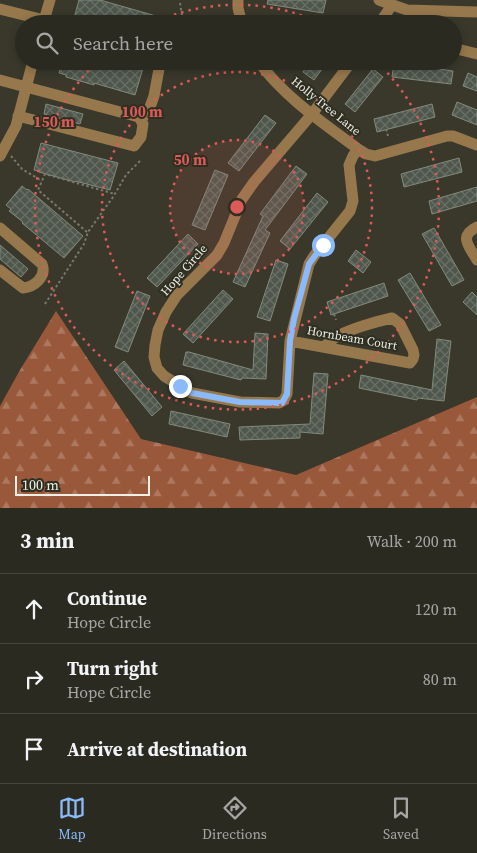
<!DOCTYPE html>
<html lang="en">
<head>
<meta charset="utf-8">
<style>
	:root { --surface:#2b2a20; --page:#37362d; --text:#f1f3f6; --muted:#a6a7a5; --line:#47463e; --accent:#8bbafc }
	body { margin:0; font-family:"Source Serif 4",serif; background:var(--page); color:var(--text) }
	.scale { position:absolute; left:15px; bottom:12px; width:135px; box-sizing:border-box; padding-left:5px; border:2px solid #efefe7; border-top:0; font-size:14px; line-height:18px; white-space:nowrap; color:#efefe7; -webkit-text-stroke:4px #2e2e21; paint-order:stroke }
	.stop { position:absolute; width:15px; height:15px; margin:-11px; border:4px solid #8bbafc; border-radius:50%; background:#fff }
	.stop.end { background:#8bbafc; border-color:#fff; box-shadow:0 1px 5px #0008 }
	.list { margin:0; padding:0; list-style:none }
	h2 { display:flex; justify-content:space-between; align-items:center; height:65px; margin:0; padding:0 20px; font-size:21px }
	h2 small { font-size:16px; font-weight:400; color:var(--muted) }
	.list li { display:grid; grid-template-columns:32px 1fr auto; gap:15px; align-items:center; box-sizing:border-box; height:70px; padding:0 20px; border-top:1px solid var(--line) }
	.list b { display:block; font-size:19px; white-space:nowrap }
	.list p { margin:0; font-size:16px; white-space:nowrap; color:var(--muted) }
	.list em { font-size:16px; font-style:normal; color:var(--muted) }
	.icon { flex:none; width:28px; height:28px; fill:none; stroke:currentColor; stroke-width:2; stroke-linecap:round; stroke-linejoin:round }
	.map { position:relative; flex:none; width:477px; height:508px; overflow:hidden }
	.search { position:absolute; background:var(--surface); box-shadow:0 2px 8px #0003; left:15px; right:15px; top:15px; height:55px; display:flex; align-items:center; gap:12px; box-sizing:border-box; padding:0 18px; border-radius:28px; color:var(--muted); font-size:19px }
	.sheet { height:275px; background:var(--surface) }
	nav { display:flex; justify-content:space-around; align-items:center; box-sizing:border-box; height:70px; border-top:1px solid var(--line); background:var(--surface); font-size:14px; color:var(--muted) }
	nav a { display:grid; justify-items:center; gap:2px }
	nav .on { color:var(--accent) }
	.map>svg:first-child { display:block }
	.forest { fill:url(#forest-firs) }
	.building { fill:url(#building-cross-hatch); stroke:#818a7d }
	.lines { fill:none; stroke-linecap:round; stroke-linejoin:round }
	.path { stroke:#79786d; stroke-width:2; stroke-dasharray:2.5 2.5; stroke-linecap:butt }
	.minor { stroke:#97784d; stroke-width:11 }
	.route { stroke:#8bbafc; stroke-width:6 }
	.ring { fill:none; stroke:#dc5a58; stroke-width:2.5; stroke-dasharray:2.5 5 }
	.labels { text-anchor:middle; stroke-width:4; stroke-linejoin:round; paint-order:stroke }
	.street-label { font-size:12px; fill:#efefe7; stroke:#2e2e21 }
	.centre { fill:#dc5a58; stroke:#2e2e21; stroke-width:2.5 }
	.ring-label { font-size:15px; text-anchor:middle; font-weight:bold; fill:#dc5a58; stroke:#2e2e21; stroke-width:4; stroke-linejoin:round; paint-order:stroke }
</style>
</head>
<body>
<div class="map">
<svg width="477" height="508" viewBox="0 0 477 508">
	<defs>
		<pattern id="forest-firs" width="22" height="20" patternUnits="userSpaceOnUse" patternTransform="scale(1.25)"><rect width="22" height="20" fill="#99583a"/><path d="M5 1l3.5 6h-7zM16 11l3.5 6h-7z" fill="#ac7860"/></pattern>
		<pattern id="building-cross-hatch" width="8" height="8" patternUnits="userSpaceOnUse" patternTransform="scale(1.25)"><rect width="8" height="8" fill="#4f574c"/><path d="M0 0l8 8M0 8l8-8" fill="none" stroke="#696f66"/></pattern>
	</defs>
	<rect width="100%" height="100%" fill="#39382b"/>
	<!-- forest -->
	<path class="forest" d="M56 311 141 439 296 475 477 397V508H0V406L20 370Z"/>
	<!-- building -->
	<path class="building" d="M79 0H100L156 16 154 24H80L73 22Z
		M268 0H326L323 13 267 4Z
		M63 61H121L143 68 135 95 94 83V85L66 77V75L59 73Z
		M311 61H328L314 80 303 72Z
		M394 63 453 71 451 84 392 77Z
		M373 69 383 77 355 112 345 104Z
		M468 73 477 77V91L463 86Z
		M457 102 477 110V125L452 115Z
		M46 104 83 114 80 124 44 114Z
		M432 104 435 117 377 132 374 119Z
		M265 115 276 123 239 171 228 163Z
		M41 143 118 163 110 190 75 181V182L39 172V171L34 170Z
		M459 158 462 172 404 187 401 174Z
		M296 166 307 174 265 230 270 233 245 287 233 282 263 216 260 214Z
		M215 170 228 175 205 230 192 225Z
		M22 186 27 190 28 189 83 236 64 258 22 223 23 222 9 211 11 209 6 205Z
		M477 187V201L432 214 429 201Z
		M317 193 328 202 290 249 280 241Z
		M434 228 464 280 452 286 422 234Z
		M188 234 198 244 157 287 147 278Z
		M0 245 28 269 21 277 0 259Z
		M356 250 371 262 363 273 348 261Z
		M276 260 288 264 270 321 257 317Z
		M410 273 441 325 429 331 398 280Z
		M384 283 388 296 331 315 327 302Z
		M223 290 233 299 193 343 183 334Z
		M137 291 150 296 128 352 115 347Z
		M472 292 477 297V315L463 302Z
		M255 333 268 334 266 379 242 378 241 380 183 365 186 352H189L253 370Z
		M437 339 451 341 444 401 418 398 417 400 359 388 361 375 432 390Z
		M124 361 162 407 152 416 114 370Z
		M314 373 328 374 323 434 300 432V438L240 440 239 427 310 424Z
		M171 411 230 424 227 437 169 424Z"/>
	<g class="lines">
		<!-- path -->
		<path class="path" d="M180 3 182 16 181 24
			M169 68 174 61
			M386 129 388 136
			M11 156 22 169 42 181
			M87 232 38 190 45 174 115 194
			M45 304 84 244 88 232 113 197 126 175 140 161
			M334 314 336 320"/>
		<!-- minor -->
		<path class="minor" d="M238 0V8L242 24
			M379 0 407 10 477 12
			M0 9 44 20
			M43 24 50 0
			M379 24 392 5
			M453 48 477 54
			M258 61C284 97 322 122 358 149L366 154 375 156 447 136H453L477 145
			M352 61 312 114 254 182 242 199 224 243 217 255 177 295 166 312 158 330 155 345 154 357 157 368 164 376 192 393 240 402 279 403 284 400 287 394 290 341 309 264 314 256 350 211 353 201 349 165 353 156 358 149
			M0 80 139 117 143 124 141 137 134 146 18 116
			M141 120 150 107 154 96 159 69
			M0 156 16 126 33 61
			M477 227C458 236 469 246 477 260
			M0 228 42 264C47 277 34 287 23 288L0 270
			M290 341 410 363 413 359 414 355 413 350 400 324 392 318C378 321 345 330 333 339 330 341 327 344 324 347"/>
	</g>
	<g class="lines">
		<!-- route -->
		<path class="route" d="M180 386 192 393 240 402 282 403 287 394 290 341 294 319 309 264 323 245"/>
	</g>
	<!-- distance rings -->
	<circle cx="237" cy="207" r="67" fill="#dc5a58" fill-opacity=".12"/>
	<g class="ring">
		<circle cx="237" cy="207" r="67"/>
		<circle cx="237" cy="207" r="135"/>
		<path d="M153 23A202 202 0 0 1 321 23M377 62A202 202 0 1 1 97 62"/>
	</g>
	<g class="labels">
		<!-- street labels -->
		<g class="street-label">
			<text transform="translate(326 106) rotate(39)" y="4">Holly Tree Lane</text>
			<text transform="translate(184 270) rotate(-49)" y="4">Hope Circle</text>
			<text transform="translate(352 338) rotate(10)" y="4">Hornbeam Court</text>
		</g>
	</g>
	<circle cx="237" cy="207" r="8" class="centre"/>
	<g class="ring-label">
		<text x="142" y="117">100 m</text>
		<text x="54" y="127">150 m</text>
		<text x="190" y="165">50 m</text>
	</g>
</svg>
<div class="scale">100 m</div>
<div class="stop" style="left:323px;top:245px"></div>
<div class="stop end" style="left:180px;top:386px"></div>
<div class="search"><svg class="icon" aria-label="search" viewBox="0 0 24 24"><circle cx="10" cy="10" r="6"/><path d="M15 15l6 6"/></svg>Search here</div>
</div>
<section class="sheet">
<h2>3 min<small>Walk · 200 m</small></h2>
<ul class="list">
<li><svg class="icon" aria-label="ahead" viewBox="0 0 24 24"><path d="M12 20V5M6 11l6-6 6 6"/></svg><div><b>Continue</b><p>Hope Circle</p></div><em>120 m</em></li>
<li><svg class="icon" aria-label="right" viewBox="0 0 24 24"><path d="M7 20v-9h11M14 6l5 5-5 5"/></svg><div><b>Turn right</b><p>Hope Circle</p></div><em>80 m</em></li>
<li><svg class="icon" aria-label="arrive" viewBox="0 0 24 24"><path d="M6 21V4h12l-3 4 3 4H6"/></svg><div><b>Arrive at destination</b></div></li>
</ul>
</section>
<nav>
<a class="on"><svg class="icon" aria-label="map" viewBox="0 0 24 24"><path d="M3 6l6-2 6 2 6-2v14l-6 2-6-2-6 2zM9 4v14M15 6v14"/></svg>Map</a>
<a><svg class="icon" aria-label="directions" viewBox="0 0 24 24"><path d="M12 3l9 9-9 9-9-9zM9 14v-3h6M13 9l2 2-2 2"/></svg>Directions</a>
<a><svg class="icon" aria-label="saved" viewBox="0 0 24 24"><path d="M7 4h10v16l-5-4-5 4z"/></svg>Saved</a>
</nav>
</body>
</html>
